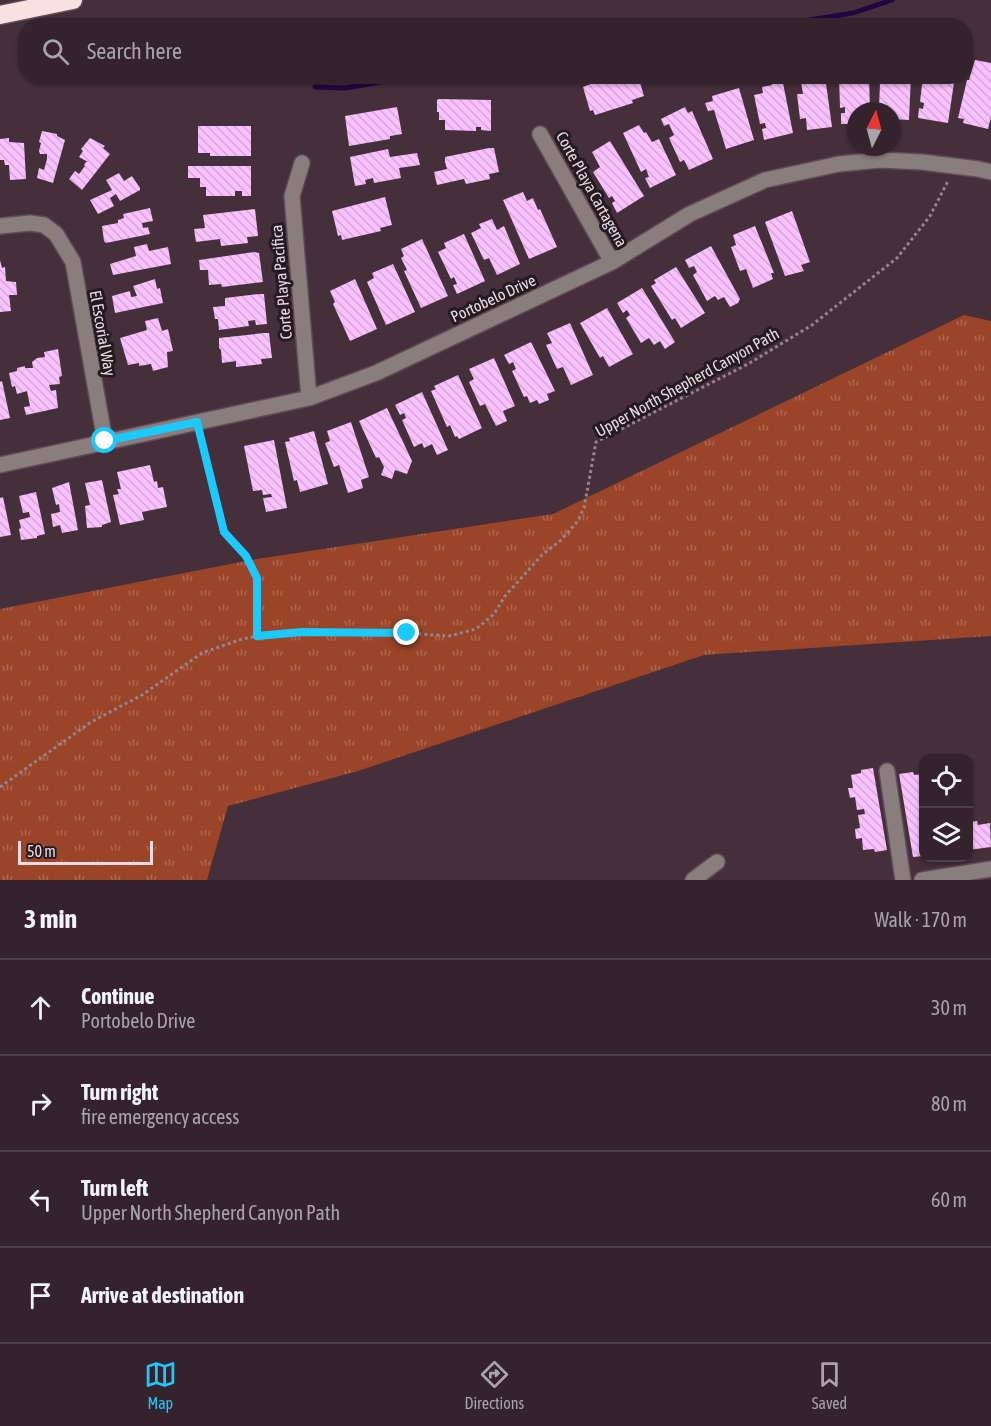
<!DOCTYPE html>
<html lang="en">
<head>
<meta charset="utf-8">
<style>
	:root { --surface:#34232c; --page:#3c2b34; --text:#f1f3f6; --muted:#a9a4a9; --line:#4e4048; --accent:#1cc9fc }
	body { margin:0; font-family:"Asap Condensed",sans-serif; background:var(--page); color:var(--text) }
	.controls { position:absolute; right:18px; bottom:18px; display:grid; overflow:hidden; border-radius:12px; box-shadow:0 2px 4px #0004 }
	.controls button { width:54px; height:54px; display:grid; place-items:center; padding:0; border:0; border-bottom:2px solid var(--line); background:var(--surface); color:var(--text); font:30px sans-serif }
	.compass { position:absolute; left:847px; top:102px; width:54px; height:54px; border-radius:50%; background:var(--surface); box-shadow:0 2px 4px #0004; rotate:6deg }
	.scale { position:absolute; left:18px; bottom:15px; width:135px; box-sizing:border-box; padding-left:6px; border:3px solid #eadbe2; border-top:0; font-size:16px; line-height:21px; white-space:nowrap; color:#eadbe2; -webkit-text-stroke:4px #251a1f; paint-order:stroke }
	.stop { position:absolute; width:18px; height:18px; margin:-14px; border:4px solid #1cc9fc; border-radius:50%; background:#fff }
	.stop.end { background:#1cc9fc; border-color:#fff; box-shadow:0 2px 6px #0008 }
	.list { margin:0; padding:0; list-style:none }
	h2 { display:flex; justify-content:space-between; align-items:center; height:78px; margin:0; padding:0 24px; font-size:26px }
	h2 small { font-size:20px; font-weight:400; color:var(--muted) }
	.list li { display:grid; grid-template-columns:39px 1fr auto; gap:18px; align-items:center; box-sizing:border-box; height:96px; padding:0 24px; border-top:2px solid var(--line) }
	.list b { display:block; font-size:22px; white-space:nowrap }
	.list p { margin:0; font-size:20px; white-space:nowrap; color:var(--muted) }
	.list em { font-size:20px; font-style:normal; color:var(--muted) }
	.icon { flex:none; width:33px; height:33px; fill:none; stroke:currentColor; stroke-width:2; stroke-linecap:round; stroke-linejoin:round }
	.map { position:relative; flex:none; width:991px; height:880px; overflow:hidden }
	.search { position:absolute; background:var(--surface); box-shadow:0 2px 4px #0004; left:18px; right:18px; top:18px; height:66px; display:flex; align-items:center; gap:15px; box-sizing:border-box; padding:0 21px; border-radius:24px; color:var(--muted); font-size:22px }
	.sheet { height:462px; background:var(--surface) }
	nav { display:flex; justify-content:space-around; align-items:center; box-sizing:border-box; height:84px; border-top:2px solid var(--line); background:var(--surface); font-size:16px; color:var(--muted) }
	nav a { display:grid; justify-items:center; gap:3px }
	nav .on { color:var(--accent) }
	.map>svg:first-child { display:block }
	.grass { fill:url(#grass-tufts) }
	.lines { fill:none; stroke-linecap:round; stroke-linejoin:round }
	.stream { stroke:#220641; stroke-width:5 }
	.building { fill:url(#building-back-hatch) }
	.minor-casing { stroke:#5f4b55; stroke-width:18 }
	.highway-casing { stroke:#5f4b55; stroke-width:21 }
	.path { stroke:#96848d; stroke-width:3; stroke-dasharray:3 3; stroke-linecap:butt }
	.minor { stroke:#8a7d7e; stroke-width:15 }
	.highway { stroke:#fbe0e2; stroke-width:18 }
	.route { stroke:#1cc9fc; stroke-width:8 }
	.labels { text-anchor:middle; stroke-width:6; stroke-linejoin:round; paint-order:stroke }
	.street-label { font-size:16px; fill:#eadbe2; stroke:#251a1f }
</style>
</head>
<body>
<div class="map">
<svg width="991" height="880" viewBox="0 0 991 880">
	<defs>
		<pattern id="grass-tufts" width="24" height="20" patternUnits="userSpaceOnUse" patternTransform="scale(1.5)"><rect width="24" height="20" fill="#9a4429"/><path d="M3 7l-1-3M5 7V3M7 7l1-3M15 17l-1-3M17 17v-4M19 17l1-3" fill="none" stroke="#ad6752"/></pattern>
		<pattern id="building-back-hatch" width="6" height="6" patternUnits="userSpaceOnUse" patternTransform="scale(1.5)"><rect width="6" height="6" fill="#f8c0fd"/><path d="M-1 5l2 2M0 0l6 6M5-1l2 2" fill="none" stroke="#d4a7d8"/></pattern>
	</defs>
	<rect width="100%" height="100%" fill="#452f3a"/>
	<!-- grass -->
	<path class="grass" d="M964 315 991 321V636L704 655 358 771 228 806 207 880H0V609L251 560 553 514Z"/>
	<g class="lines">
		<!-- stream -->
		<path class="stream" d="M772 26 853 13 892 0
			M315 87 345 88 416 76"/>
	</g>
	<!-- building -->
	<path class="building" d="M975 60 991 63V117L988 129 963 123 964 119 958 118 967 80H969Z
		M611 76H638L644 96 632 100 633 103 595 115 593 110 590 111 583 87Z
		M770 76H779L780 83H783L793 133 764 140 762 129 766 128 765 123 760 124 754 95 763 93 762 87 772 85Z
		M800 76H825L832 127 807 130 806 118 800 119 797 94H803Z
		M839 76H869L870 111H856V124H841V113H845V107L840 108Z
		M887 76H911L909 120 892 119V111H884L885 108H879L880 82H886Z
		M923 76H955L948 123 918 118 919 108 923 109 924 103 920 102Z
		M739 88 754 140 726 149 714 110 708 111 705 103 713 101 712 96Z
		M439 99 491 100V131L481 130V127H476V131L445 130V120H439V112H437V100Z
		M397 107 402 134 390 136V139L349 146 345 116Z
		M685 107 688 113 692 111 713 159 689 170 684 160 680 162 669 138 674 135 669 124 664 126 661 119Z
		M639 125 644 133 646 132 652 142 659 139 676 175 650 188 645 178 649 177 646 169 641 172 623 133Z
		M198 126H251V156H210V153H198Z
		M42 131 57 134V136L65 140 53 183 37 178 39 168 44 170 47 159V154H40L39 151 41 143 39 142Z
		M9 138V142L24 143 26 179 10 180 9 165H5L4 160H0V139Z
		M90 138 105 146 103 148 110 154 82 190 69 179 75 171 79 174 85 166 84 165 86 162H88L79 157 83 151 81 149Z
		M610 141 644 196 617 213 612 203 615 201 612 196 609 198 593 172 600 167 592 152Z
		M489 148H494L499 172 489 174 490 179 466 184 464 179 437 185 434 172 447 169 445 162V157Z
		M388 149 390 157 417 153 420 165 399 168 401 178 374 183 373 178 365 180 366 184 355 186 350 157Z
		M188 166H251V196H242V191H235V196H206V187H200V178H188Z
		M119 173 124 181 132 176 140 188V190L120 201 116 194 110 198 114 206 98 214 90 200 112 190 106 180Z
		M523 192 527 201 533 198 538 210 540 209 557 247 529 259 503 200Z
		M385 197 392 225 380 228 381 231 342 240 341 235 338 236 332 211Z
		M150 208 153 221 142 223 143 228 148 227 150 234 106 243 104 241 102 226 118 223V220L124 218 123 214Z
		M255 209 258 236 247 237 248 243 221 246 220 239 196 242 194 229 205 228 203 215Z
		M792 211 810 262 801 265 804 271 785 276 765 222Z
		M492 219 497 230 504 226 520 264 497 275 489 258 484 260 471 233 481 228 479 224Z
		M755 226 774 273H771L773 279 753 288 746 269 740 271 731 247 736 245 733 235Z
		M464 234 485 281 457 294 453 285 457 284 454 277 451 279 438 252 446 248 444 243Z
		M422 239 448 296 421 308 404 271 407 270 401 258 404 256 401 249Z
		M147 244 149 251 168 247 171 264 113 275 110 264 136 256 134 247Z
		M711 246 740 299 738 303 730 307 724 297 718 300 715 296 707 301 693 275 697 272 694 266 689 268 685 260Z
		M254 252 259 253 263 282 222 287 221 284 209 285 208 270H200L199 260Z
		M0 260 2 268 5 267 6 281 16 282 17 295H9L11 311 0 312Z
		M393 264 415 312 386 325 367 282 374 278 372 273Z
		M676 267 705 313 681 328 675 318 672 320 651 286 656 283 654 280Z
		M155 279 157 289 160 288 163 303 115 313 112 296 130 291 131 297 137 296 133 286Z
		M355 279 377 329 350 341 333 304 335 302 330 291Z
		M642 288 675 342 665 349 660 341 654 345 649 338 641 343 626 318 630 315 627 310 623 313 617 303Z
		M259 294H264L267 324 256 325 255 320 248 321 249 326 219 330 218 319H215L213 307 225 306V298Z
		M607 308 633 354 609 367 603 356 600 358 580 323Z
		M158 318 162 331 168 329 173 351 167 352 168 367 153 371 151 364 139 366V363L128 365 120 338 147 330 145 321Z
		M570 323 593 375 571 385 563 367 557 369 546 345 552 343 547 333Z
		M264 333H269L272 358 261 359 262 364 236 367V361L222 363 221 350 219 348V338Z
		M531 342 555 391 547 394 549 400 539 404 537 400 530 403 527 396 524 397 512 371 516 369 513 362 509 364 504 355Z
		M58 349 62 376 59 377 60 384 49 385 51 391 56 390 58 408 26 415 24 407 30 406 27 391 17 394 15 386 12 387 9 373 17 371V368L25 366V368H33L32 362 37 358 45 357 44 352Z
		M494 358 515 406 503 411 507 421 496 426 485 404 480 406 469 382 474 379 469 369Z
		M458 375 482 428 459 439 457 436 455 437 450 425 447 427 431 391 436 389 434 386Z
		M2 381 10 418 0 420V382Z
		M422 392 448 450 437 455 432 444 424 448 422 443 414 447 402 420 406 418 404 413 400 415 395 405Z
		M387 408 412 461 407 474 395 470 392 479 381 475 384 467 379 457 376 458 359 421Z
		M351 422 369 477 361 480 363 488 348 493 339 465 334 467 325 443 330 441 327 431Z
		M314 431 328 484 300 492 297 480 294 481 285 442 290 441 289 438Z
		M274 440 287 508 266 512 263 498 272 497 271 494 263 495 262 490 253 491 244 446Z
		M150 465 154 482 157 481 158 488 163 487 167 507 142 512 144 520 120 525 113 495 119 494 117 489H121L117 472Z
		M102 480 111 522 102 525V527L87 528 85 506 90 505 85 483Z
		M69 482 78 530 62 533 60 525 53 527 51 514 60 512 59 504 56 505 52 488Z
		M36 492 45 534 37 536V538L21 540 19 529 21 528 19 520 30 517 29 512 23 513 19 496Z
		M3 497 11 535 0 537V498Z
		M873 768 887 850 875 852 874 849 863 850 862 838 856 839 855 829 860 828 858 815 865 814 864 809 857 810 855 797 850 798 848 788H853L851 775 861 773V770Z
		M913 772 914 775 923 774 924 779V810L920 811 921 816 924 815V856L913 857 899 774Z
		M977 821 978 825 990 823 991 847 968 850V822Z"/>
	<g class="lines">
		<!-- minor casing -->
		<g class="minor-casing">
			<path id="minor" d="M540 134 612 262
				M302 163 292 196 309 398
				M0 226 30 223 44 225 56 234 73 262 105 441
				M0 465 309 398 376 373 612 262 690 214 765 180 839 164 880 160 922 162 978 169 991 172
				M887 771 903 880
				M693 880 717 862
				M922 880 991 869"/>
		</g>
		<!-- highway casing -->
		<g class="highway-casing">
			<path id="highway" d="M0 15 73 0"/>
		</g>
		<!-- path -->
		<path class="path" d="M201 438 224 532 246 556 257 578V636
			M0 787 91 722 142 695 202 653 242 639 257 636 302 632 407 633 449 636 476 629 494 614 505 596 542 555 561 540 577 522 584 508 596 442 748 364 812 325 897 258 930 216 948 181"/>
		<!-- minor -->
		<use href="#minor" class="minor"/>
		<!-- highway -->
		<use href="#highway" class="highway"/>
	</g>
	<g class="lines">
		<!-- route -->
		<path class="route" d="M105 441 197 422 224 532 246 556 257 578V636L302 632 407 633"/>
	</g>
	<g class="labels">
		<!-- street labels -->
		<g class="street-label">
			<text transform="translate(592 189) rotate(61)" y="6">Corte Playa Cartagena</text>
			<text transform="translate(281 282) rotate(-95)" y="6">Corte Playa Pacifica</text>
			<text transform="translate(493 298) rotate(-25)" y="6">Portobelo Drive</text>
			<text transform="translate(103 333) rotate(80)" y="6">El Escorial Way</text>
			<text transform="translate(687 382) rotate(-29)" y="6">Upper North Shepherd Canyon Path</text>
		</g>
	</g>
</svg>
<div class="controls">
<button><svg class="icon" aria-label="locate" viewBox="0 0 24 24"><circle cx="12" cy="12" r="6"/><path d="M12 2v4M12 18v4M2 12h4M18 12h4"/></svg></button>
<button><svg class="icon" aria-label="layers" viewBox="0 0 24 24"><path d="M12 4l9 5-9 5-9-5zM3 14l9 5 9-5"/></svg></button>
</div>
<svg class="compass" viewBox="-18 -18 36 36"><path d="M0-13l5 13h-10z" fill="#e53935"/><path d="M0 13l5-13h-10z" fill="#a9a4a9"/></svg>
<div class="scale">50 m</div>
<div class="stop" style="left:105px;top:441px"></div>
<div class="stop end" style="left:407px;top:633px"></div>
<div class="search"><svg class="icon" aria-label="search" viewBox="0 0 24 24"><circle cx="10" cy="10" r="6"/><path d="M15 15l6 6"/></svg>Search here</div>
</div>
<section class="sheet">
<h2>3 min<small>Walk · 170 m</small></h2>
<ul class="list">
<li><svg class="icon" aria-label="ahead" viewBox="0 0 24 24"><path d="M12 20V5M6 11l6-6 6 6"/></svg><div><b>Continue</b><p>Portobelo Drive</p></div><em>30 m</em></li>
<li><svg class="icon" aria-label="right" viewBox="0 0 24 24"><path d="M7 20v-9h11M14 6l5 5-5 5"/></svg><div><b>Turn right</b><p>fire emergency access</p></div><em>80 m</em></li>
<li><svg class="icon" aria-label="left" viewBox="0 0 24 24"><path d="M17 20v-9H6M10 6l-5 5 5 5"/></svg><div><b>Turn left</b><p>Upper North Shepherd Canyon Path</p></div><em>60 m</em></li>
<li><svg class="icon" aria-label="arrive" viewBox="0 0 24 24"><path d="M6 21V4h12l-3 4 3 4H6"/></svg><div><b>Arrive at destination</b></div></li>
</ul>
</section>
<nav>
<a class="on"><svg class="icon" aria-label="map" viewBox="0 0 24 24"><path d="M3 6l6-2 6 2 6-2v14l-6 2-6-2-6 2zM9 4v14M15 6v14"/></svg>Map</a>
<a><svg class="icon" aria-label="directions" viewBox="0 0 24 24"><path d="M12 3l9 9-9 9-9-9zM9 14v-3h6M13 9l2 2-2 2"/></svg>Directions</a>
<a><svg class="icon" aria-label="saved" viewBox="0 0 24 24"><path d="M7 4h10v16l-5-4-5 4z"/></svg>Saved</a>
</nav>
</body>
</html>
